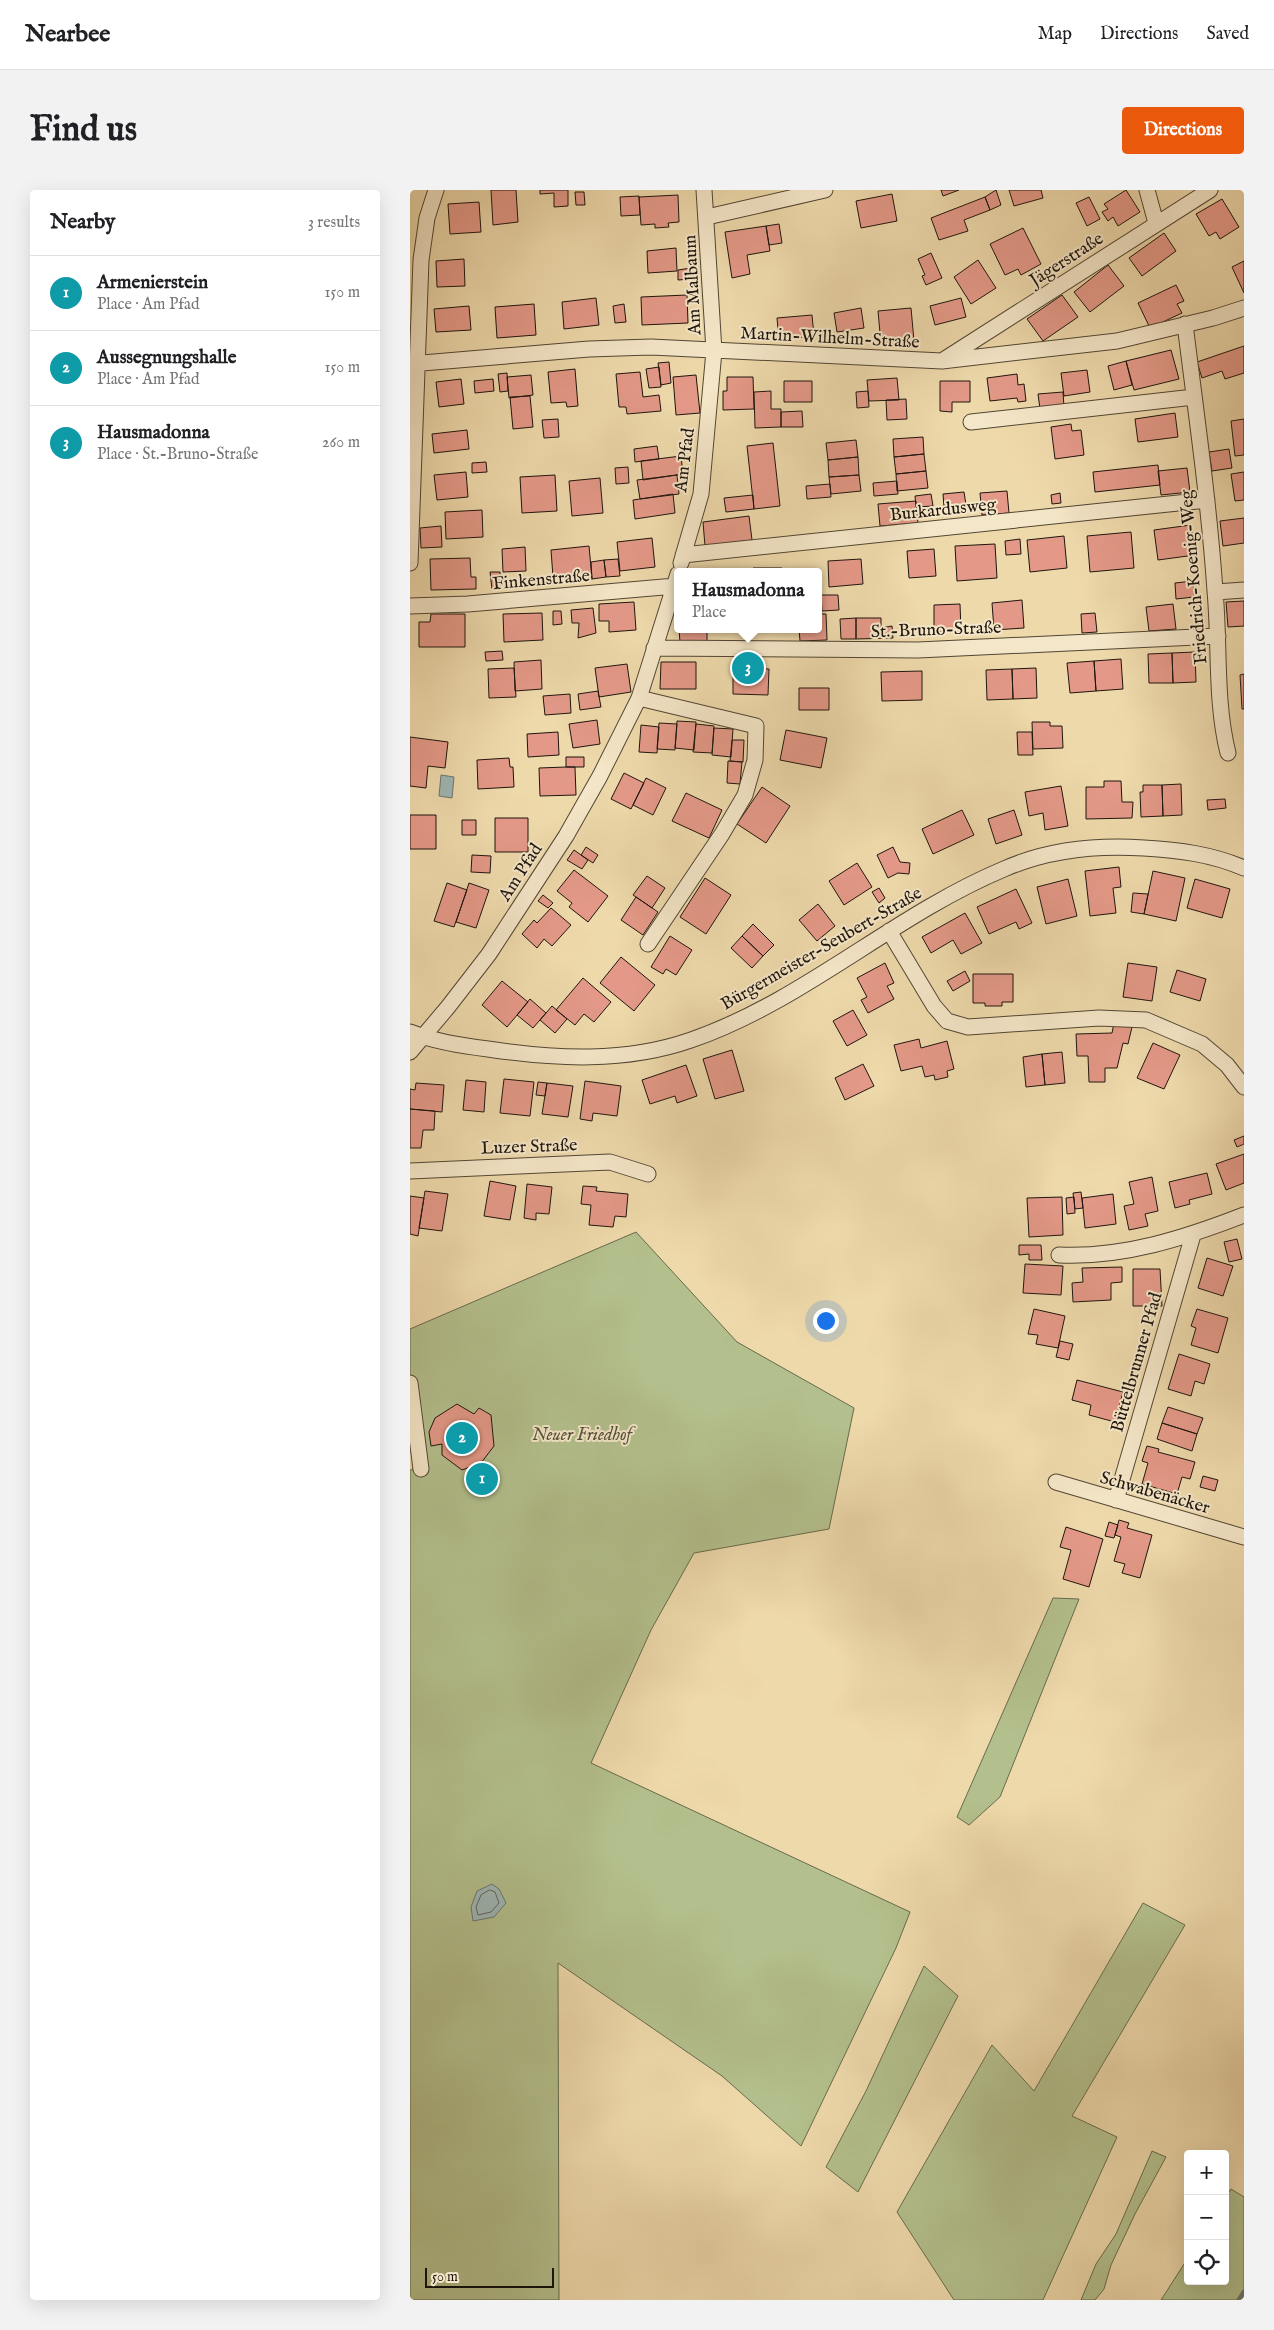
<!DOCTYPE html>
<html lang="en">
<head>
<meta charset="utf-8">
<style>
	:root { --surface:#fff; --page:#f2f2f2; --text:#202124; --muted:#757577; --line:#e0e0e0; --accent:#ea580c }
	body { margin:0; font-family:"IM FELL English",serif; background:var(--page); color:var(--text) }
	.controls { position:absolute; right:15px; bottom:15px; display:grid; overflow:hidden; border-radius:5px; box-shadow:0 5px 20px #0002 }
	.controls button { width:45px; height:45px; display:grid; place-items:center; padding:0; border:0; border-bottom:1px solid var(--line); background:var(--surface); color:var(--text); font:25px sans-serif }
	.scale { position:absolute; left:15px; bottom:12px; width:129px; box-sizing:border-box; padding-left:5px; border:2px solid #1e150d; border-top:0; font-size:14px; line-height:18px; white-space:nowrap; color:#1e150d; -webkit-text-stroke:4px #f4e6c8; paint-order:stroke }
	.you { position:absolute; left:415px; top:1130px; width:18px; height:18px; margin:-12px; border:4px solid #fff; border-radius:50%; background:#1a73e8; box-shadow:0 0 0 8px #1a73e833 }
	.badge { display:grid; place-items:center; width:32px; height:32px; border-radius:50%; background:var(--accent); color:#fff; font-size:16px; font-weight:700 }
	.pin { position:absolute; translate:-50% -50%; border:2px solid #fff; box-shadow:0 1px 5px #0006 }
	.popup { position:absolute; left:264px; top:378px; width:148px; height:65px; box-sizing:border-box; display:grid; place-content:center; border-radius:5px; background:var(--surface); filter:drop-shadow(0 1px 4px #0005); font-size:16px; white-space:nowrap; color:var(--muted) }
	.popup b { font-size:19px; color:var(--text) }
	.popup::after { content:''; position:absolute; left:50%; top:100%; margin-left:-10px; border:10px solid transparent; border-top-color:var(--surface) }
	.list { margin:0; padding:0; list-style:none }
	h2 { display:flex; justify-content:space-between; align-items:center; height:65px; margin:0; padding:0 20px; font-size:21px }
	h2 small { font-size:16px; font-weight:400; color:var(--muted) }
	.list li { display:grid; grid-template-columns:32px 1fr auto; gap:15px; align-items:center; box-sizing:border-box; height:75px; padding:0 20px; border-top:1px solid var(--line) }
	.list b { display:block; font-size:19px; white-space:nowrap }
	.list p { margin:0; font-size:16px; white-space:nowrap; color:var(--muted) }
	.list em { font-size:16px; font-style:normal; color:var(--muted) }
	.icon { flex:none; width:28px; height:28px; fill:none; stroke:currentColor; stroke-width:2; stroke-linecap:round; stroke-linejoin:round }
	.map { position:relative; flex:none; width:834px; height:2110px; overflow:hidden; border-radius:5px }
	header { display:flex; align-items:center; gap:30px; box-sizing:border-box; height:70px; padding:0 25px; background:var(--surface); border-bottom:1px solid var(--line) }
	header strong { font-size:24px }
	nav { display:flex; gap:28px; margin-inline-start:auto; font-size:18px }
	.intro { display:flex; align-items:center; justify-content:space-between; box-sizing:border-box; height:120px; padding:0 30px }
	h1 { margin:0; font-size:35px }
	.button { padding:12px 22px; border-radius:5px; background:var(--accent); color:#fff; font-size:18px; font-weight:700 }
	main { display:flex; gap:30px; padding:0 30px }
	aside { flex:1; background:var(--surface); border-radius:5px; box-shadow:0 5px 20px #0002 }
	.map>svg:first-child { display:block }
	.green { fill:#b3c08d; stroke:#686a4d }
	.water { fill:#9eb7b5; stroke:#6b7672 }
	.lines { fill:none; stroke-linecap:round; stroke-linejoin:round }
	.shore { stroke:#5e6661; stroke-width:1 }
	.stream { stroke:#6b7672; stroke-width:5 }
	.building { fill:#e49988; stroke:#1e150d }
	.minor-casing { stroke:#524634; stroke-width:17 }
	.minor { stroke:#f4e6c8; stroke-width:15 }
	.labels { text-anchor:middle; stroke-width:4; stroke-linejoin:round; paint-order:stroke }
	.street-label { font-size:18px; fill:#1e150d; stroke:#f4e6c8 }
	.park-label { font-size:18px; font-style:italic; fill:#52513a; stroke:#f4e6c8 }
</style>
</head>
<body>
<header>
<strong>Nearbee</strong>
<nav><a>Map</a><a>Directions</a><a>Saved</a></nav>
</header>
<div class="intro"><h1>Find us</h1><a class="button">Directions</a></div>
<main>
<aside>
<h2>Nearby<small>3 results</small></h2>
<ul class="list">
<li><span class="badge" style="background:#0f9aa8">1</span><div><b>Armenierstein</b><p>Place · Am Pfad</p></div><em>150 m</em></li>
<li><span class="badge" style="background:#0f9aa8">2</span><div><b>Aussegnungshalle</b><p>Place · Am Pfad</p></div><em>150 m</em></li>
<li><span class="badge" style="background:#0f9aa8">3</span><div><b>Hausmadonna</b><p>Place · St.-Bruno-Straße</p></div><em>260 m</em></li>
</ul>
</aside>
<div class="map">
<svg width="834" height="2110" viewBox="0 0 834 2110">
	<rect width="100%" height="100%" fill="#eed9ab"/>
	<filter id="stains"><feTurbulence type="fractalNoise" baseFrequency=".004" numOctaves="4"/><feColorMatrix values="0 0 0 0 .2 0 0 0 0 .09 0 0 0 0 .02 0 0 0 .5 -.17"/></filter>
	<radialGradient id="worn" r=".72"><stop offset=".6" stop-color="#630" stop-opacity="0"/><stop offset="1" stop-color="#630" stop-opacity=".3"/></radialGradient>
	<!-- green -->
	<path class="green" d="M226 1042 327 1152 444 1218 419 1339 284 1363 241 1440 181 1573 500 1722 486 1758 391 1956 312 1886 148 1773 149 2110H0V1280L10 1279 0 1193V1139Z
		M643 1408 669 1409 590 1607 559 1635 547 1627Z
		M733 1713 775 1735 662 1926 707 1947 633 2110H544L487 2022 582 1855 624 1901Z
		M514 1776 548 1806 448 2002 416 1977 456 1901Z
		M742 1961 756 1967 725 2024 701 2075 694 2099 685 2110H671L686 2074 706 2044Z
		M821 1999 834 2007V2110H751L778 2068V2091H815V2008Z"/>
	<!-- water -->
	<path class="water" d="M31 585 44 587 42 608 29 606Z
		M82 1694 89 1699 96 1713 84 1727 63 1731 61 1717 67 1701Z"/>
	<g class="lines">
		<!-- shore -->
		<path class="shore" d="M80 1700 85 1702 89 1713 81 1722 68 1725 66 1717 71 1705Z"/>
		<!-- stream -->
		<path class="stream" d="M829 2110 834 2102"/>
	</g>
	<!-- building -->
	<path class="building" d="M81 0H106L108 32 83 35Z
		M130 0H158V16L144 17V3L130 4Z
		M531 0H549L533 6Z
		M586 0 591 15 580 20 575 7Z
		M599 0H631L633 8 604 16Z
		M716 0 730 22 708 36 703 27 698 31 692 22 698 19 694 14Z
		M165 2H174L175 15H166Z
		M482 4 487 31 451 38 446 11Z
		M268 5 269 32 258 33 259 37 245 38V34L231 35 229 7Z
		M229 6 230 25 211 26 210 7Z
		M575 7 580 20 554 30 558 41 529 50 521 28Z
		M679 7 690 29 677 36 666 13Z
		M812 9 829 37 810 49 806 42 799 46 786 24Z
		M69 12 71 42 40 44 38 14Z
		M369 34 372 53 359 55 356 36Z
		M356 36 360 61 337 65 340 84 322 88 315 42Z
		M613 38 631 74 611 85 608 79 595 85 580 54Z
		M754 43 766 61 732 86 719 68Z
		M266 58 267 81 238 83 237 61Z
		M521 63 532 88 516 95 512 86 515 85 508 69Z
		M54 69 55 96 27 97 26 71Z
		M568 70 586 98 561 114 544 87Z
		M834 71V103L822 77Z
		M698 75 714 96 680 122 664 102Z
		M281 78 282 89 268 90V80Z
		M766 95 774 111 767 114 772 123 740 138 728 113Z
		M277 105 278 133 232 135 231 107Z
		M652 105 668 127 633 151 617 129Z
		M186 108 189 135 154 139 152 112Z
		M551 108 556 127 525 135 520 116Z
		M124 114 126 145 87 148 85 117Z
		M214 114 216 132 205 133 203 116Z
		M59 116 61 140 26 142 24 119Z
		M451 118 454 138 427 142 424 123Z
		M501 118 504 151 471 154 468 121Z
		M402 125 404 146 369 150 367 128Z
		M834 156V183L815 189 812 181 792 188 787 172Z
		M761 160 769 189 724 200 716 171Z
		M716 171 722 195 704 200 698 176Z
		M259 172 261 193 251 195 248 173Z
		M249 177 251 197 239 198 236 179Z
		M165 179 168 216 157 217 156 212 141 213 138 182Z
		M677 180 680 202 654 206 651 183Z
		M230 182 233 207 249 205 251 221 217 224 216 217H209L206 184Z
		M97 183 98 201 90 202 88 184Z
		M607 184 608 195 614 194 616 211 608 212 607 208 580 211 577 188Z
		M121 185 123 205 99 208 97 187Z
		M286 185 290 223 266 225 263 187Z
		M317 187H343L344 219 313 220V201H317Z
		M487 188 489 210 459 211 457 190Z
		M51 189 54 214 29 217 26 192Z
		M83 189 84 201 65 203 64 191Z
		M374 191H402V212H374Z
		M530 191H560V212H542V222L530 221Z
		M361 201V219H371V237L345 238 344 202Z
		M458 201 459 217 447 218 446 202Z
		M653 202 654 217 630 219 628 204Z
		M120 206 123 237 103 239 100 207Z
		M496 209 497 229 477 230 476 210Z
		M392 221 393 237H371V222Z
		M765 223 768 247 728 252 725 229Z
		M148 229 149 247 134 248 132 230Z
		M834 229V265L825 266 821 231Z
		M661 234 662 241 671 240 674 265 645 269 641 237Z
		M57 240 59 259 24 263 22 244Z
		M513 247 514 264 484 267 483 249Z
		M446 250 448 267 418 270 416 253Z
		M363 253 370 316 344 319 337 256Z
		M247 256 249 269 225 272 224 259Z
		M819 259 822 278 802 281 799 262Z
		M514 264 516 281 486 284 484 267Z
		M271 266 273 284 233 290 231 271Z
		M448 267 449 285 419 287 418 270Z
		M76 272 77 282 62 283V273Z
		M748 275 750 295 685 302 683 282Z
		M218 277 219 293 206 294 205 278Z
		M777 278 780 302 751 305 748 281Z
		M516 281 518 298 487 301 486 284Z
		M56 282 58 307 27 310 24 285Z
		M834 282V310L825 311 821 284Z
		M145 285 147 321 112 323 110 287Z
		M267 285 269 304 230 309 227 290Z
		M449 285 451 301 421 304 419 287Z
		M190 288 193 323 162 326 159 291Z
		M487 291 488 304 464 306 463 293Z
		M420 294 421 307 397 309 396 296Z
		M597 301 599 323 572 325 570 303Z
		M554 302 556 315 534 317 533 304Z
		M650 303 651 313 642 314 641 305Z
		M263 304 265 323 225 329 223 310Z
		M521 304 523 316 506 317 505 306Z
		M343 305 344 319 316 322 314 308Z
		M506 311 508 333 470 336 468 314Z
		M72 320 73 347 36 349 35 322Z
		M339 326 342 350 295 356 293 332Z
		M834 328V353L813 356 810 331Z
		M781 335 785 365 748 370 744 340Z
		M31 336 32 357 11 358 10 338Z
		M721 342 724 378 680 382 677 346Z
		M654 346 657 378 620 382 617 350Z
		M242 348 245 377 210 381 207 352Z
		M610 349 611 364 596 365 595 351Z
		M585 354 587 388 547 391 545 356Z
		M179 356 182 389 169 390 168 385 143 387 141 360Z
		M115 357 116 381 93 382 92 359Z
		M524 359 526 386 499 388 497 361Z
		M60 368 61 387H66V399L21 400 20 369Z
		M208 369 210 386 196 387 194 370Z
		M451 369 453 394 419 397 418 371Z
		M194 370 196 387 182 389 181 372Z
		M343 378H372V382H343Z
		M80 382H90L91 398 82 399Z
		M783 391 784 407 766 409 765 393Z
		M411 405H428L429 420 412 421Z
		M612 410 614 438 584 440 582 413Z
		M834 411V436L818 437 816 412Z
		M224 412 226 440 199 442V431H189V414Z
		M550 414 551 441 524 442V415Z
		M763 414 766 439 739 441 736 417Z
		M183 418 186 443 168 448 169 433H162L161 420Z
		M143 421H151L152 434 143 435Z
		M132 423 133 450 94 452 93 424Z
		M685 423 687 442 672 443 671 424Z
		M21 424H55V457H9V432H20Z
		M408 424H416L417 450 390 451 389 439H408Z
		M446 428V449H431L430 429Z
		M446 428H471V438L482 436 483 448 446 449Z
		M269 439H297V451L270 452Z
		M92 461 93 470 76 471 75 462Z
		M785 462 786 492 763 493 762 463Z
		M762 463 763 493H739L738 464Z
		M711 469 713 499 686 501 684 471Z
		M131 470 132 499 105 501 104 472Z
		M684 471 686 501 660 503 657 473Z
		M251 472H286V499H250Z
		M217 474 221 502 189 507 185 478Z
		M104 478 106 507 79 508 78 479Z
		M323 478 359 479 358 505 323 504Z
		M626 478 627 508 603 509 602 479Z
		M602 479 603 509 577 510 576 480Z
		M512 481V510L472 511 471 482Z
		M834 484V519H832L830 485Z
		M389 498H419V520H389Z
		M188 501 191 517 170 520 168 504Z
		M160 504 161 523 135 525 133 506Z
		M187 530 190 554 163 558 159 534Z
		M267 531 286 532 284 560 265 558Z
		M622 532H640V536H652L653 558 623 559Z
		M249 533 267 534 265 560 247 559Z
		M286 534 304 536 302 563 283 562Z
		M231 535 249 537 247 563 229 562Z
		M304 538 323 539 321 567 302 565Z
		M376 540 417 548 411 578 370 570Z
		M148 542 149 565 118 567 117 544Z
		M607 542H622L623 565H608Z
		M0 547 38 552 35 578 18 576 16 598 0 596Z
		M322 550H334L333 572 320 571Z
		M156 567H174V577H156Z
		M99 568 100 577H103L104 597 68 599 67 570Z
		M318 571 332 572 330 594 317 593Z
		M156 577H165L166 605 130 606 129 578Z
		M214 583 234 593 221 619 201 609Z
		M236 588 256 598 243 625 223 615Z
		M694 591H711L712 612H723L722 628 676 629V597H694Z
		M771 594 772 625 753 626 752 595Z
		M733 595H752L753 626 731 627 730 602H733Z
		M651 596 658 636 635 640 633 623 619 626 615 602Z
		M352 597 380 616 356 653 327 634Z
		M276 603 312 620 299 648 262 631Z
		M815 609 816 618 798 620 797 610Z
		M552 620 564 645 523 664 512 639Z
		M604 620 612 645 586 654 578 629Z
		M0 625H26V659H0Z
		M85 628H118V662H85Z
		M52 630H66V645H52Z
		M176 657 188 665 183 673 171 665Z
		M483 657 490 672 500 673 499 684 488 683 478 688 467 665Z
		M164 660 178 670 172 679 157 670Z
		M62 665 81 666 80 683 61 682Z
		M447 673 462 697 434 715 419 691Z
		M709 677 711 697 703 698 706 723 680 726 675 681Z
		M164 680 198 706 178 732 159 717 162 713 147 701Z
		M743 681 775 688 766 731 734 724Z
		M237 686 255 698 242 718 223 705Z
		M295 688 321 705 296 744 270 727Z
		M658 689 667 726 636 734 627 697Z
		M785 689 820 699 812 728 777 718Z
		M37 693 57 700 44 737 24 731Z
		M59 693 79 700 66 738 46 732Z
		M469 698 475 708 469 713 462 702Z
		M606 699 622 733 609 739 606 732 579 744 567 717Z
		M723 703 738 704 734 724 721 722Z
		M133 705 143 713 138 718 128 711Z
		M226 707 248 722 233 745 211 730Z
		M408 714 425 736 407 751 389 730Z
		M141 718 161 735 142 756 134 749 127 758 112 744 124 730 127 733Z
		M555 723 572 753 551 764 543 750 521 763 512 747Z
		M343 734 364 755 353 766 332 746Z
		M260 746 282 760 266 785 256 779 253 784 241 777Z
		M332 746 353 766 342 778 321 758Z
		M211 767 245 795 224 821 190 793Z
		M475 773 484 793 477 796 484 809 458 823 451 810 457 807 447 788Z
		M718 773 747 777 742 811 713 807Z
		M767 780 796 789 790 811 760 802Z
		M555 781 560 791 543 801 537 791Z
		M563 784H603V812H592V816H575V813H563Z
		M173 788 201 812 184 832 174 824 165 835 146 820Z
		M92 791 118 812 97 837 72 815Z
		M120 809 136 823 123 838 107 825Z
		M142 816 157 829 145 843 130 830Z
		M443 820 457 845 437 856 423 831Z
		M704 833 722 837 718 854 713 853 707 878H695V892H679L678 866H667L666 844 702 843Z
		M509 849 511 858 537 851 544 879 537 881 538 887 525 890 524 885 515 887 512 876 491 881 484 855Z
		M743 853 770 865 754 899 727 888Z
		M322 860 334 901 305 909 293 869Z
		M652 862 655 893 635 895 632 864Z
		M632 864 635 895 616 897 613 867Z
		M453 874 464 896 435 910 425 888Z
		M276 875 287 906 267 913 265 906 240 914 232 890Z
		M94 889 124 892 120 926 90 923Z
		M56 890 76 892 74 922 53 920Z
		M175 891 211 896 207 926 183 923 182 931 170 929Z
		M128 892 137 893 135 906 126 905Z
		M6 893 34 895 32 922 0 919V899L5 900Z
		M137 893 163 896 158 927 132 924Z
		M0 919 25 921 24 940H13L11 958H0Z
		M834 946V954L827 957 824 950Z
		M834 964V993L816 1000 806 974Z
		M797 983 802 1004 779 1010 780 1014 765 1018 759 992Z
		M742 987 748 1021 735 1024 738 1036 719 1040 714 1016 724 1014 719 992Z
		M80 991 106 996 100 1030 74 1026Z
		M117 994 142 997 139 1024 126 1023V1030L114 1028Z
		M173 996 187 997 186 1001 218 1004 216 1027 205 1026 203 1037 179 1035 181 1015 171 1014Z
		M15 1001 38 1004 32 1041 9 1038Z
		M671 1002 673 1018 665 1019 663 1003Z
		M703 1004 706 1034 675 1038 672 1008Z
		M0 1006 14 1008 8 1046 0 1044Z
		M652 1007 653 1045 619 1047 617 1008Z
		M664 1007 665 1023 657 1024 656 1008Z
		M827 1049 832 1069 819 1072 814 1052Z
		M609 1055H631L632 1070H619V1064L609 1065Z
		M797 1068 823 1076 813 1106 788 1098Z
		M615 1074 653 1076 651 1105 613 1103Z
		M712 1077V1092L701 1093V1110L663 1112 662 1093 673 1092 672 1078Z
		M723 1079H750L752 1116H723Z
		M624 1119 655 1126 648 1158 626 1154 628 1145 618 1144Z
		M787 1119 818 1128 808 1163 781 1155 786 1138 781 1136Z
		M650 1151 663 1154 659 1170 646 1167Z
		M769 1164 800 1174 794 1194 785 1191 781 1206 758 1199Z
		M667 1190 713 1202 705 1232 679 1225 681 1215 662 1210Z
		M47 1214 64 1224 69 1218 81 1225 84 1256 71 1273 52 1280 32 1265V1254L21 1256 19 1242 25 1228Z
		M758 1217 793 1228 787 1244 752 1233Z
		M752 1233 787 1244 782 1261 747 1249Z
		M737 1256 749 1259 748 1262 785 1272 780 1289 772 1287 767 1304 732 1294 738 1273 732 1271Z
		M793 1286 808 1290 805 1301 790 1297Z
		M709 1330 719 1333 717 1338 742 1345 730 1388 712 1383 715 1374 704 1371 711 1347 705 1345Z
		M699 1332 708 1335 704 1348 695 1346Z
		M656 1337 693 1349 679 1397 653 1389 661 1360 650 1357Z"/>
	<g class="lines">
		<!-- minor casing -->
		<g class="minor-casing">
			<path id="minor" d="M737 0 746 33
				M297 27 415 0
				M775 134C786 223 799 312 805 401 810 455 805 511 818 563
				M535 169 800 0
				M0 174 179 159 241 157 532 171 707 151 803 128 834 118
				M561 232 784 207
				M273 365 797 310
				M0 373 11 70 17 28 26 0
				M271 373 291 304 304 161 294 0
				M806 402 834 400
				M0 416 58 414 265 396
				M244 458 508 460 808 446
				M229 508 346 536 345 570 335 605 312 644 238 754
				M479 741 524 816 537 831 558 837 689 828 736 830 792 854 817 875 834 897
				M0 842C25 852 52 856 78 859 146 869 215 873 281 850 394 811 484 725 594 679 637 660 688 655 734 658 769 660 801 664 834 678
				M0 862 38 817 79 764 156 646 190 586 229 508 268 384
				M0 981 200 972 238 984
				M649 1065C713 1068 775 1048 834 1025
				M0 1193 11 1279
				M646 1292 834 1347
				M706 1310 783 1045"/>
		</g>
		<!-- minor -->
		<use href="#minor" class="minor"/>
	</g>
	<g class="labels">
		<!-- street labels -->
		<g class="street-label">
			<text transform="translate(656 69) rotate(-33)" y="6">Jägerstraße</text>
			<text transform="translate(282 95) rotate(-93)" y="6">Am Malbaum</text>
			<text transform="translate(420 147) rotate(3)" y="6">Martin-Wilhelm-Straße</text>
			<text transform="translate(274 270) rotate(-83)" y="6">Am Pfad</text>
			<text transform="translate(533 319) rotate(-6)" y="6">Burkardusweg</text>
			<text transform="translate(783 387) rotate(-95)" y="6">Friedrich-Koenig-Weg</text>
			<text transform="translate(131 389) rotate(-5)" y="6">Finkenstraße</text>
			<text transform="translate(526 439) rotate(-2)" y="6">St.-Bruno-Straße</text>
			<text transform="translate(110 682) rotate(-57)" y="6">Am Pfad</text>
			<text transform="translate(411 758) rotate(-30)" y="6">Bürgermeister-Seubert-Straße</text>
			<text transform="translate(119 956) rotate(-2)" y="6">Luzer Straße</text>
			<text transform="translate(726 1172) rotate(-74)" y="6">Büttelbrunner Pfad</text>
			<text transform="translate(745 1302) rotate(16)" y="6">Schwabenäcker</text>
		</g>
		<!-- park labels -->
		<g class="park-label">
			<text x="172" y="1250">Neuer Friedhof</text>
		</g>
	</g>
	<rect width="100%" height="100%" filter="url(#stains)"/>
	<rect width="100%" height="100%" fill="url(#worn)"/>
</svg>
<div class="controls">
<button>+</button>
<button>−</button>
<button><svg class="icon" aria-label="locate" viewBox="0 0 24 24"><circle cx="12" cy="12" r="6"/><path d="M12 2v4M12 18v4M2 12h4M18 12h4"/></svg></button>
</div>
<div class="scale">50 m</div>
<div class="you"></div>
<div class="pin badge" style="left:72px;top:1289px;background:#0f9aa8">1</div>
<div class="pin badge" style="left:52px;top:1248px;background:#0f9aa8">2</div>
<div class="pin badge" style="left:338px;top:478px;background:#0f9aa8">3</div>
<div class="popup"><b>Hausmadonna</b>Place</div>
</div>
</main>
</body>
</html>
